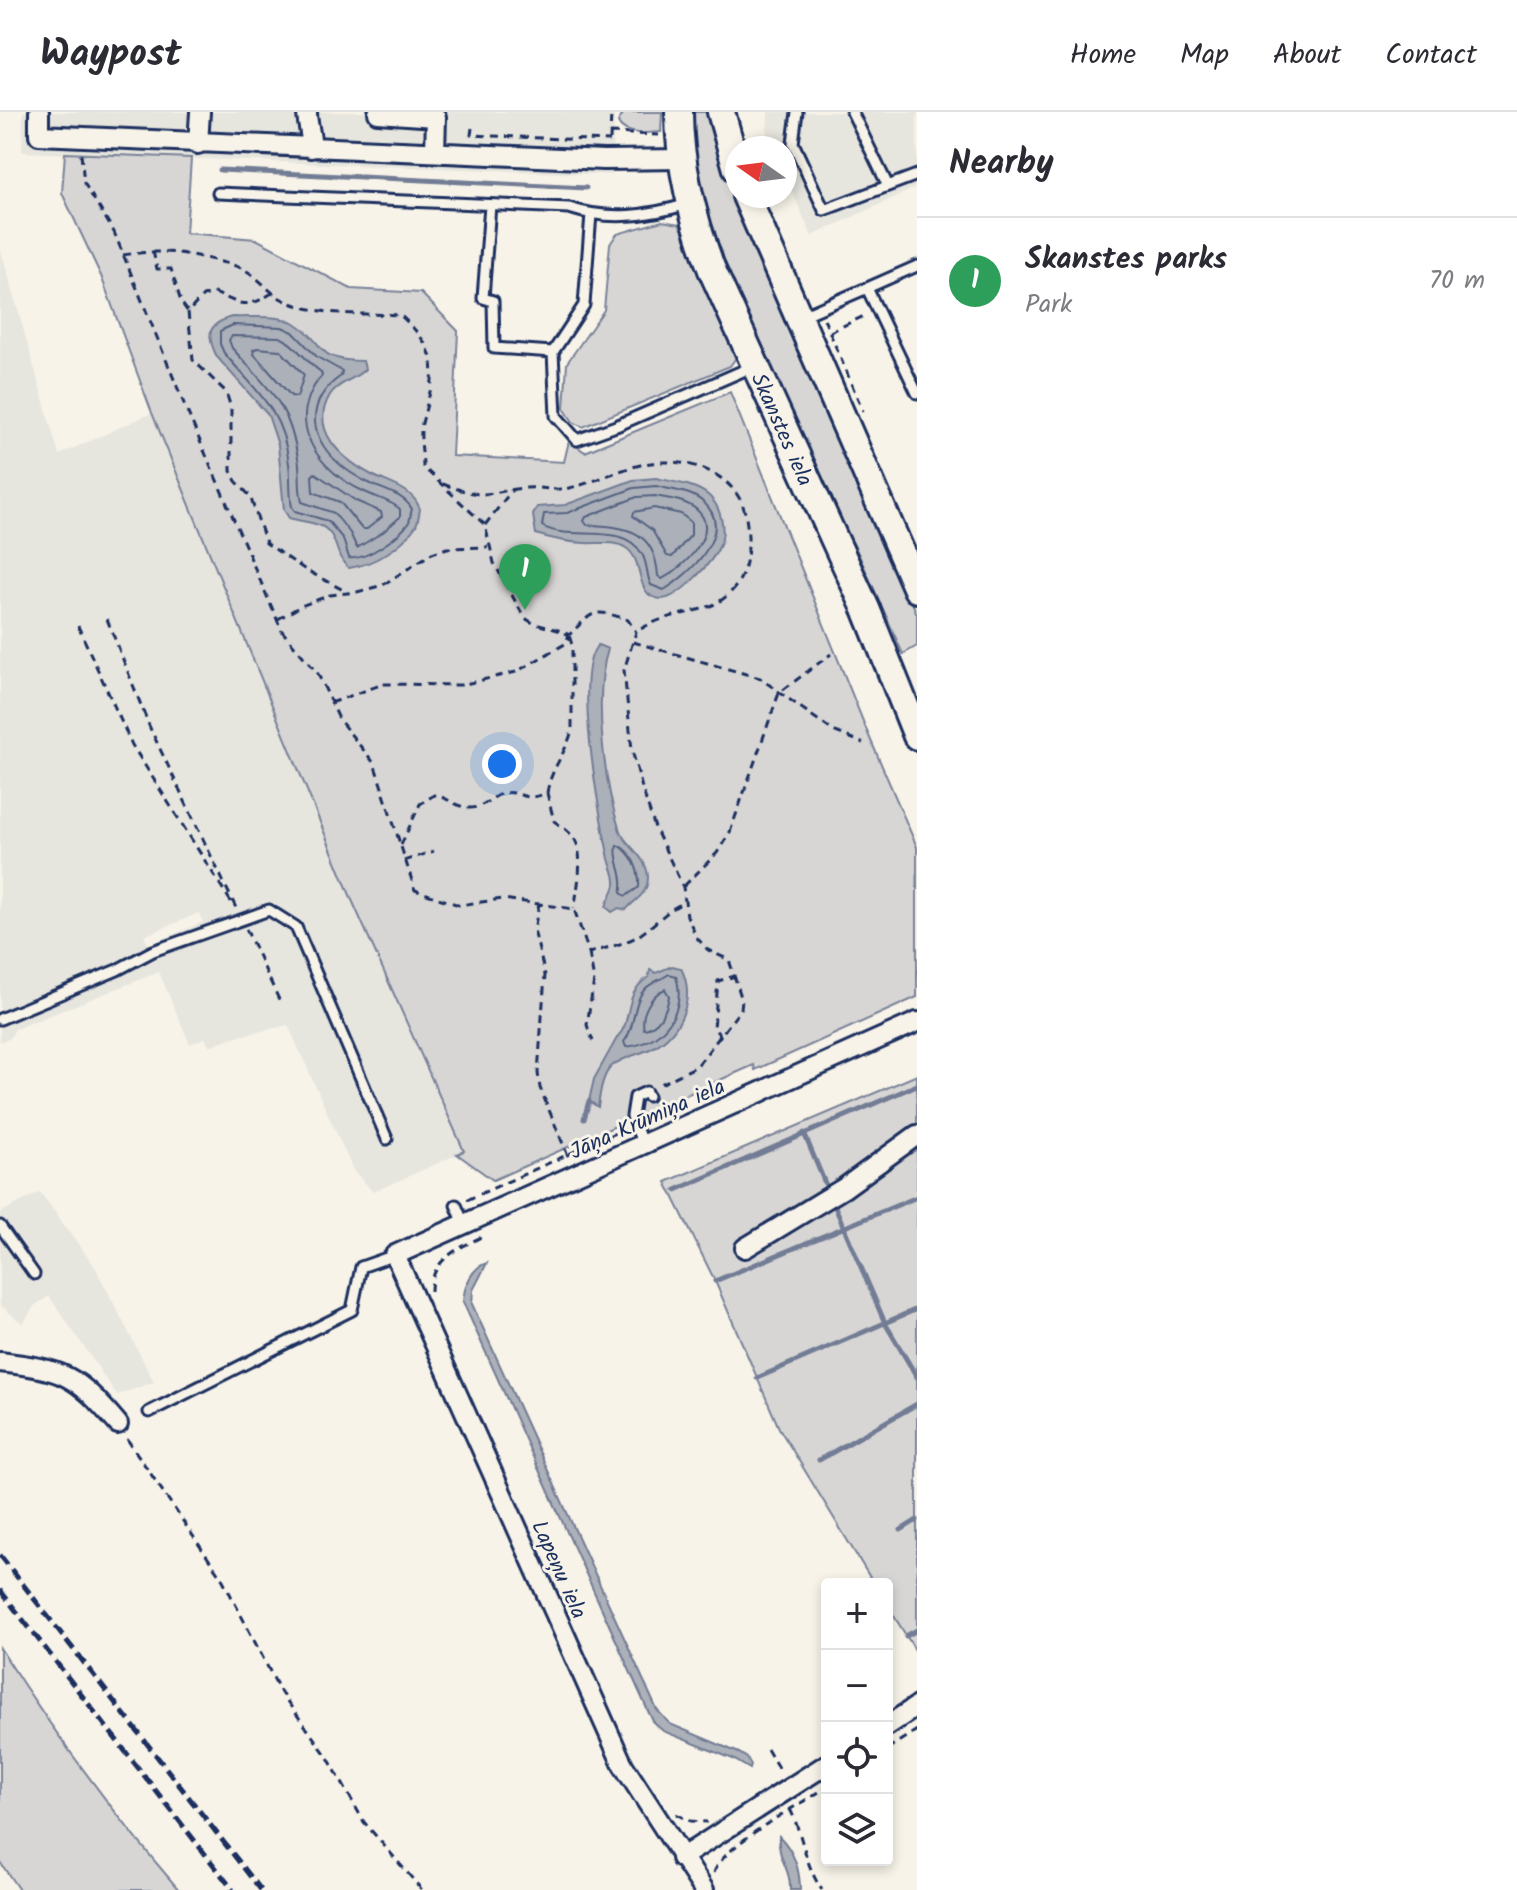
<!DOCTYPE html>
<html lang="en">
<head>
<meta charset="utf-8">
<style>
	:root { --surface:#fff; --page:#f7f7f7; --text:#2b2b33; --muted:#7c7c81; --line:#e1e1e2; --accent:#c8321e }
	body { margin:0; font-family:Kalam,sans-serif; background:var(--page); color:var(--text) }
	.controls { position:absolute; right:24px; bottom:24px; display:grid; overflow:hidden; border-radius:8px; box-shadow:0 4px 12px #0003 }
	.controls button { width:72px; height:72px; display:grid; place-items:center; padding:0; border:0; border-bottom:2px solid var(--line); background:var(--surface); color:var(--text); font:40px sans-serif }
	.compass { position:absolute; left:725px; top:24px; width:72px; height:72px; border-radius:50%; background:var(--surface); box-shadow:0 4px 12px #0003; rotate:284deg }
	.you { position:absolute; left:502px; top:652px; width:28px; height:28px; margin:-20px; border:6px solid #fff; border-radius:50%; background:#1a73e8; box-shadow:0 0 0 12px #1a73e833 }
	.badge { display:grid; place-items:center; width:52px; height:52px; border-radius:50%; background:var(--accent); color:#fff; font-size:26px; font-weight:700 }
	.pin { position:absolute; translate:-50% -66px; filter:drop-shadow(0 2px 4px #0008) }
	.pin::after { content:''; position:absolute; top:42px; width:28px; height:24px; background:inherit; clip-path:polygon(0 0,100% 0,50% 100%) }
	.list { margin:0; padding:0; list-style:none }
	h2 { display:flex; justify-content:space-between; align-items:center; height:104px; margin:0; padding:0 32px; font-size:34px }
	h2 small { font-size:26px; font-weight:400; color:var(--muted) }
	.list li { display:grid; grid-template-columns:52px 1fr auto; gap:24px; align-items:center; box-sizing:border-box; height:128px; padding:0 32px; border-top:2px solid var(--line) }
	.list b { display:block; font-size:30px; white-space:nowrap }
	.list p { margin:0; font-size:26px; white-space:nowrap; color:var(--muted) }
	.list em { font-size:26px; font-style:normal; color:var(--muted) }
	.icon { flex:none; width:44px; height:44px; fill:none; stroke:currentColor; stroke-width:2; stroke-linecap:round; stroke-linejoin:round }
	.map { position:relative; flex:none; width:917px; height:1778px; overflow:hidden }
	header { display:flex; align-items:center; gap:48px; box-sizing:border-box; height:112px; padding:0 40px; background:var(--surface); border-bottom:2px solid var(--line) }
	header strong { font-size:38px }
	nav { display:flex; gap:44px; margin-inline-start:auto; font-size:28px }
	main { display:flex }
	aside { flex:1; background:var(--surface) }
	.map>svg:first-child { display:block }
	.built { fill:#e6e5de; fill-rule:evenodd }
	.green { fill:#d7d6d4; stroke:#798299; stroke-width:2 }
	.water { fill:#acb0b9; stroke:#727c95; stroke-width:2 }
	.lines { fill:none; stroke-linecap:round; stroke-linejoin:round }
	.shore { stroke:#556382; stroke-width:2 }
	.stream { stroke:#727c95; stroke-width:5 }
	.service-casing { stroke:#1b2f5e; stroke-width:15 }
	.minor-casing { stroke:#1b2f5e; stroke-width:24 }
	.secondary-casing { stroke:#1b2f5e; stroke-width:32 }
	.path { stroke:#1b2f5e; stroke-width:3; stroke-dasharray:8 6; stroke-linecap:butt }
	.service { stroke:#f7f3e8; stroke-width:9 }
	.minor { stroke:#f7f3e8; stroke-width:18 }
	.secondary { stroke:#f7f3e8; stroke-width:26 }
	.rail { stroke:#1b2f5e; stroke-width:5; stroke-dasharray:12 6; stroke-linecap:butt }
	.labels { text-anchor:middle; stroke-width:6; stroke-linejoin:round; paint-order:stroke }
	.street-label { font-size:22px; fill:#1b2f5e; stroke:#f7f3e8 }
</style>
</head>
<body>
<header>
<strong>Waypost</strong>
<nav><a>Home</a><a>Map</a><a>About</a><a>Contact</a></nav>
</header>
<main>
<div class="map">
<svg width="917" height="1778" viewBox="0 0 917 1778">
	<rect width="100%" height="100%" fill="#f7f3e8"/>
	<filter id="ink" filterUnits="userSpaceOnUse"><feTurbulence type="fractalNoise" baseFrequency=".0125" numOctaves="2"/><feDisplacementMap in="SourceGraphic" scale="16" xChannelSelector="R" yChannelSelector="G"/><feConvolveMatrix kernelMatrix="1 2 1 2 8 2 1 2 1" color-interpolation-filters="sRGB"/></filter>
	<g filter="url(#ink)">
		<!-- built -->
		<path class="built" d="M23 0H614L612 63 22 40Z
			M768 0H917V75L812 124 785 64V36H772L767 24Z
			M0 135 59 343 152 301 352 788 465 1039 373 1080 353 1058 288 913 230 926 209 934 205 926 190 932 159 860 15 917 9 927 0 930ZM199 801 203 810 148 833 144 824Z
			M40 1080 95 1155 154 1270 117 1283 49 1184 34 1194 23 1212 0 1193V1101Z"/>
		<!-- green -->
		<path class="green" d="M624 0H662L661 20C647 21 624 24 618 10Z
			M689 0H710L739 94 917 502V534L903 542 857 439 802 336 714 129 700 86Z
			M65 41 191 46 186 121 256 127 351 177 421 181 458 219 452 344 564 350 569 329 585 340 730 280 869 624 917 735V885L755 958 754 953 493 1068 457 1042 464 1039 352 788 152 301 101 164 62 81Z
			M662 109 679 112 684 120 738 243 730 254 583 315 573 310 564 296 567 251 604 198 610 132 617 122Z
			M917 963V1541L887 1493V1472H874L779 1316 715 1169 666 1070Z
			M0 1536C53 1620 114 1702 179 1778H19L0 1750Z"/>
		<!-- water -->
		<path class="water" d="M232 205C252 206 277 202 295 211 327 230 312 249 363 249L365 257C356 267 337 271 330 283 309 318 341 346 370 362 388 372 412 375 420 397 419 403 418 411 415 415 401 436 372 453 349 456 334 446 339 422 321 414 312 410 299 409 289 406L284 398 278 333 268 303 217 245C206 223 207 212 232 205Z
			M656 366C673 370 694 372 708 383 721 394 727 420 719 435 713 449 678 488 661 487 633 485 646 449 626 436 614 428 598 432 584 431 568 430 551 427 536 422L533 403 537 395 565 393 633 368Z
			M598 533 608 537C593 584 604 672 620 719 626 734 647 744 648 765 648 783 635 787 626 798L619 796 612 800 606 795C608 787 614 780 615 772 616 761 609 752 608 742 600 705 572 558 598 533Z
			M672 854 681 856C696 886 681 921 652 936 639 943 624 944 612 954 602 963 600 981 598 995L589 989 594 967 618 924C633 910 622 881 649 865L650 858 656 861Z
			M487 1151 473 1178 472 1192 657 1598 670 1612 739 1641 747 1646 751 1653 750 1657 733 1647 663 1619 654 1611 648 1599 463 1190C464 1174 472 1155 487 1151Z
			M779 1724C794 1739 800 1756 800 1778H790C791 1756 777 1748 779 1724Z"/>
		<g class="lines">
			<!-- shore -->
			<path class="shore" d="M233 213 282 215 293 220 317 245 342 259 341 264C325 275 314 289 315 310 318 339 345 360 371 372 386 379 403 382 412 397 411 399 410 408 409 410 400 425 365 449 349 446L343 427 328 409 295 399 292 395C289 381 291 366 289 352 283 298 257 280 224 241L220 232V219Z
				M232 224 280 225C296 232 306 250 321 260L322 264C311 275 304 294 305 309 308 343 337 368 367 381 378 386 391 389 400 397V405L383 420 357 436 350 421 334 401 302 390C298 375 301 361 298 346 288 288 268 277 232 236L229 228Z
				M257 236 280 238 304 263 297 285 291 284 254 242 253 238Z
				M315 361 356 389 381 400 382 405 367 417H362L340 390 313 380 312 364Z
				M656 374C671 378 691 379 703 390 737 419 689 463 664 478L651 473C646 463 648 452 642 442 622 408 571 431 542 414L544 402 567 401 634 376Z
				M655 384C668 387 686 388 697 398 722 420 682 457 662 467L658 464C655 418 626 414 587 413L584 409 586 405 637 385Z
				M654 396 681 402 691 410V423L672 445 667 444 652 418 633 404 634 400Z
				M617 733C632 739 640 759 639 775L626 784 621 781C626 762 613 748 617 733Z
				M669 862 676 864C687 900 662 931 626 935L624 930C636 915 632 889 646 876 653 870 662 867 669 862Z
				M665 877 669 884C667 899 658 915 644 917 640 902 651 883 665 877Z"/>
			<!-- stream -->
			<path class="stream" d="M220 58 586 76
				M584 1007 589 989
				M804 1021 829 1081
				M676 1078 917 973
				M833 1090 885 1211 917 1265
				M715 1169 917 1085
				M757 1266 917 1197
				M819 1348 917 1292
				M901 1418 917 1408
				M906 1524 917 1518"/>
			<!-- service casing -->
			<g class="service-casing">
				<path id="service" d="M797 0 793 31 824 98 917 63
					M852 0 888 74
					M218 81 569 96C609 109 648 104 688 92
					M490 93 483 186 493 189 494 236 553 240
					M591 102 584 193 553 240 556 304 577 328 616 314 754 254
					M867 176 917 154
					M800 205 867 176 917 281
					M0 907 117 858 153 839 269 798 296 815 387 1027
					M643 1034 632 1004 635 985 646 980 648 984
					M456 1093 465 1114
					M0 1114 34 1162
					M149 1300 352 1198 361 1155 395 1143"/>
			</g>
			<!-- minor casing -->
			<g class="minor-casing">
				<path id="minor" d="M39 0V23L604 48 683 47
					M307 0C307 14 312 20 311 36
					M378 1 436 5 435 40
					M198 32 200 0
					M745 1136 844 1076 917 1023
					M0 1250C65 1258 75 1262 118 1312
					M887 1614 917 1594
					M681 1746 827 1652
					M704 1778 623 1653 395 1143 917 910"/>
			</g>
			<!-- secondary casing -->
			<g class="secondary-casing">
				<path id="secondary" d="M679 0C679 55 693 107 712 158L867 499 917 624
					M721 0 737 57
					M746 84 917 477"/>
			</g>
			<!-- path -->
			<path class="path" d="M472 16 471 23 610 29
				M610 21 659 23
				M610 28 611 0
				M81 42 84 71 114 120 187 299 282 519 318 562 340 609 374 651 415 778 459 793 503 787 574 797 589 841C606 836 624 832 638 824 655 813 666 798 685 790
				M153 139 157 157H171L181 190 188 200 203 184 215 181C240 192 246 198 272 181
				M123 143C163 137 183 140 221 150 229 152 238 154 245 158 260 166 269 181 284 188 320 205 361 201 400 203 444 243 435 261 422 311 419 324 423 342 423 355L485 413 494 451 524 505C536 516 555 514 569 523 595 498 593 496 628 508L636 520 624 558 632 638 642 676 655 716 683 775 687 804 697 826 708 838 729 848 742 888 741 897 697 954 657 974
				M188 200 193 248 226 280 231 296V359L236 369 250 384 266 431 304 457 347 480
				M824 207 863 299
				M830 220 866 203
				M443 372C454 376 466 380 478 382 494 383 511 376 527 376 540 375 556 379 569 376 597 370 622 355 651 351 690 345 740 363 746 406 753 447 744 487 698 498 673 505 659 505 636 520
				M485 413 512 378
				M107 507 150 616 236 796
				M278 507 301 494 330 483 357 480 383 473 432 441 447 436 488 435
				M78 514 132 633 233 793
				M633 530 760 566 833 619 863 631
				M331 591 383 572 461 573 516 560 565 532 569 523
				M547 681 554 709C562 715 573 721 577 732 583 749 577 780 574 797
				M401 733 420 692 434 683C447 685 457 695 469 696 482 697 492 684 504 681 521 678 522 691 547 681 551 655 566 642 572 618V533L569 523
				M404 749 434 739
				M684 774 717 741 730 720 779 581 831 542
				M539 792 534 818 545 863 538 961 540 976 570 1049
				M246 817 281 892
				M589 841 594 868 587 913 593 929
				M721 925 714 916 718 869 735 864
				M467 1088 624 1017
				M431 1179C431 1146 460 1136 485 1123
				M127 1327 223 1468 281 1581 327 1644 364 1710 422 1778
				M767 1637 781 1661
				M887 1637 917 1618
				M790 1697C803 1723 805 1754 822 1778
				M676 1702 690 1709 707 1710
				M714 1761C722 1733 801 1692 827 1675"/>
			<!-- service -->
			<use href="#service" class="service"/>
			<!-- minor -->
			<use href="#minor" class="minor"/>
			<!-- secondary -->
			<use href="#secondary" class="secondary"/>
			<!-- rail -->
			<path class="rail" d="M0 1443 261 1778
				M0 1478 233 1778"/>
		</g>
	</g>
	<g class="labels">
		<!-- street labels -->
		<g class="street-label">
			<text transform="translate(783 317) rotate(66)" y="8">Skanstes iela</text>
			<text transform="translate(647 1006) rotate(-24)" y="8">Jāņa Krūmiņa iela</text>
			<text transform="translate(560 1457) rotate(66)" y="8">Lapeņu iela</text>
		</g>
	</g>
</svg>
<div class="controls">
<button>+</button>
<button>−</button>
<button><svg class="icon" aria-label="locate" viewBox="0 0 24 24"><circle cx="12" cy="12" r="6"/><path d="M12 2v4M12 18v4M2 12h4M18 12h4"/></svg></button>
<button><svg class="icon" aria-label="layers" viewBox="0 0 24 24"><path d="M12 4l9 5-9 5-9-5zM3 14l9 5 9-5"/></svg></button>
</div>
<svg class="compass" viewBox="-18 -18 36 36"><path d="M0-13l5 13h-10z" fill="#e53935"/><path d="M0 13l5-13h-10z" fill="#7c7c81"/></svg>
<div class="you"></div>
<div class="pin badge" style="left:525px;top:498px;background:#2e9e5b">1</div>
</div>
<aside>
<h2>Nearby<small></small></h2>
<ul class="list">
<li><span class="badge" style="background:#2e9e5b">1</span><div><b>Skanstes parks</b><p>Park</p></div><em>70 m</em></li>
</ul>
</aside>
</main>
</body>
</html>
